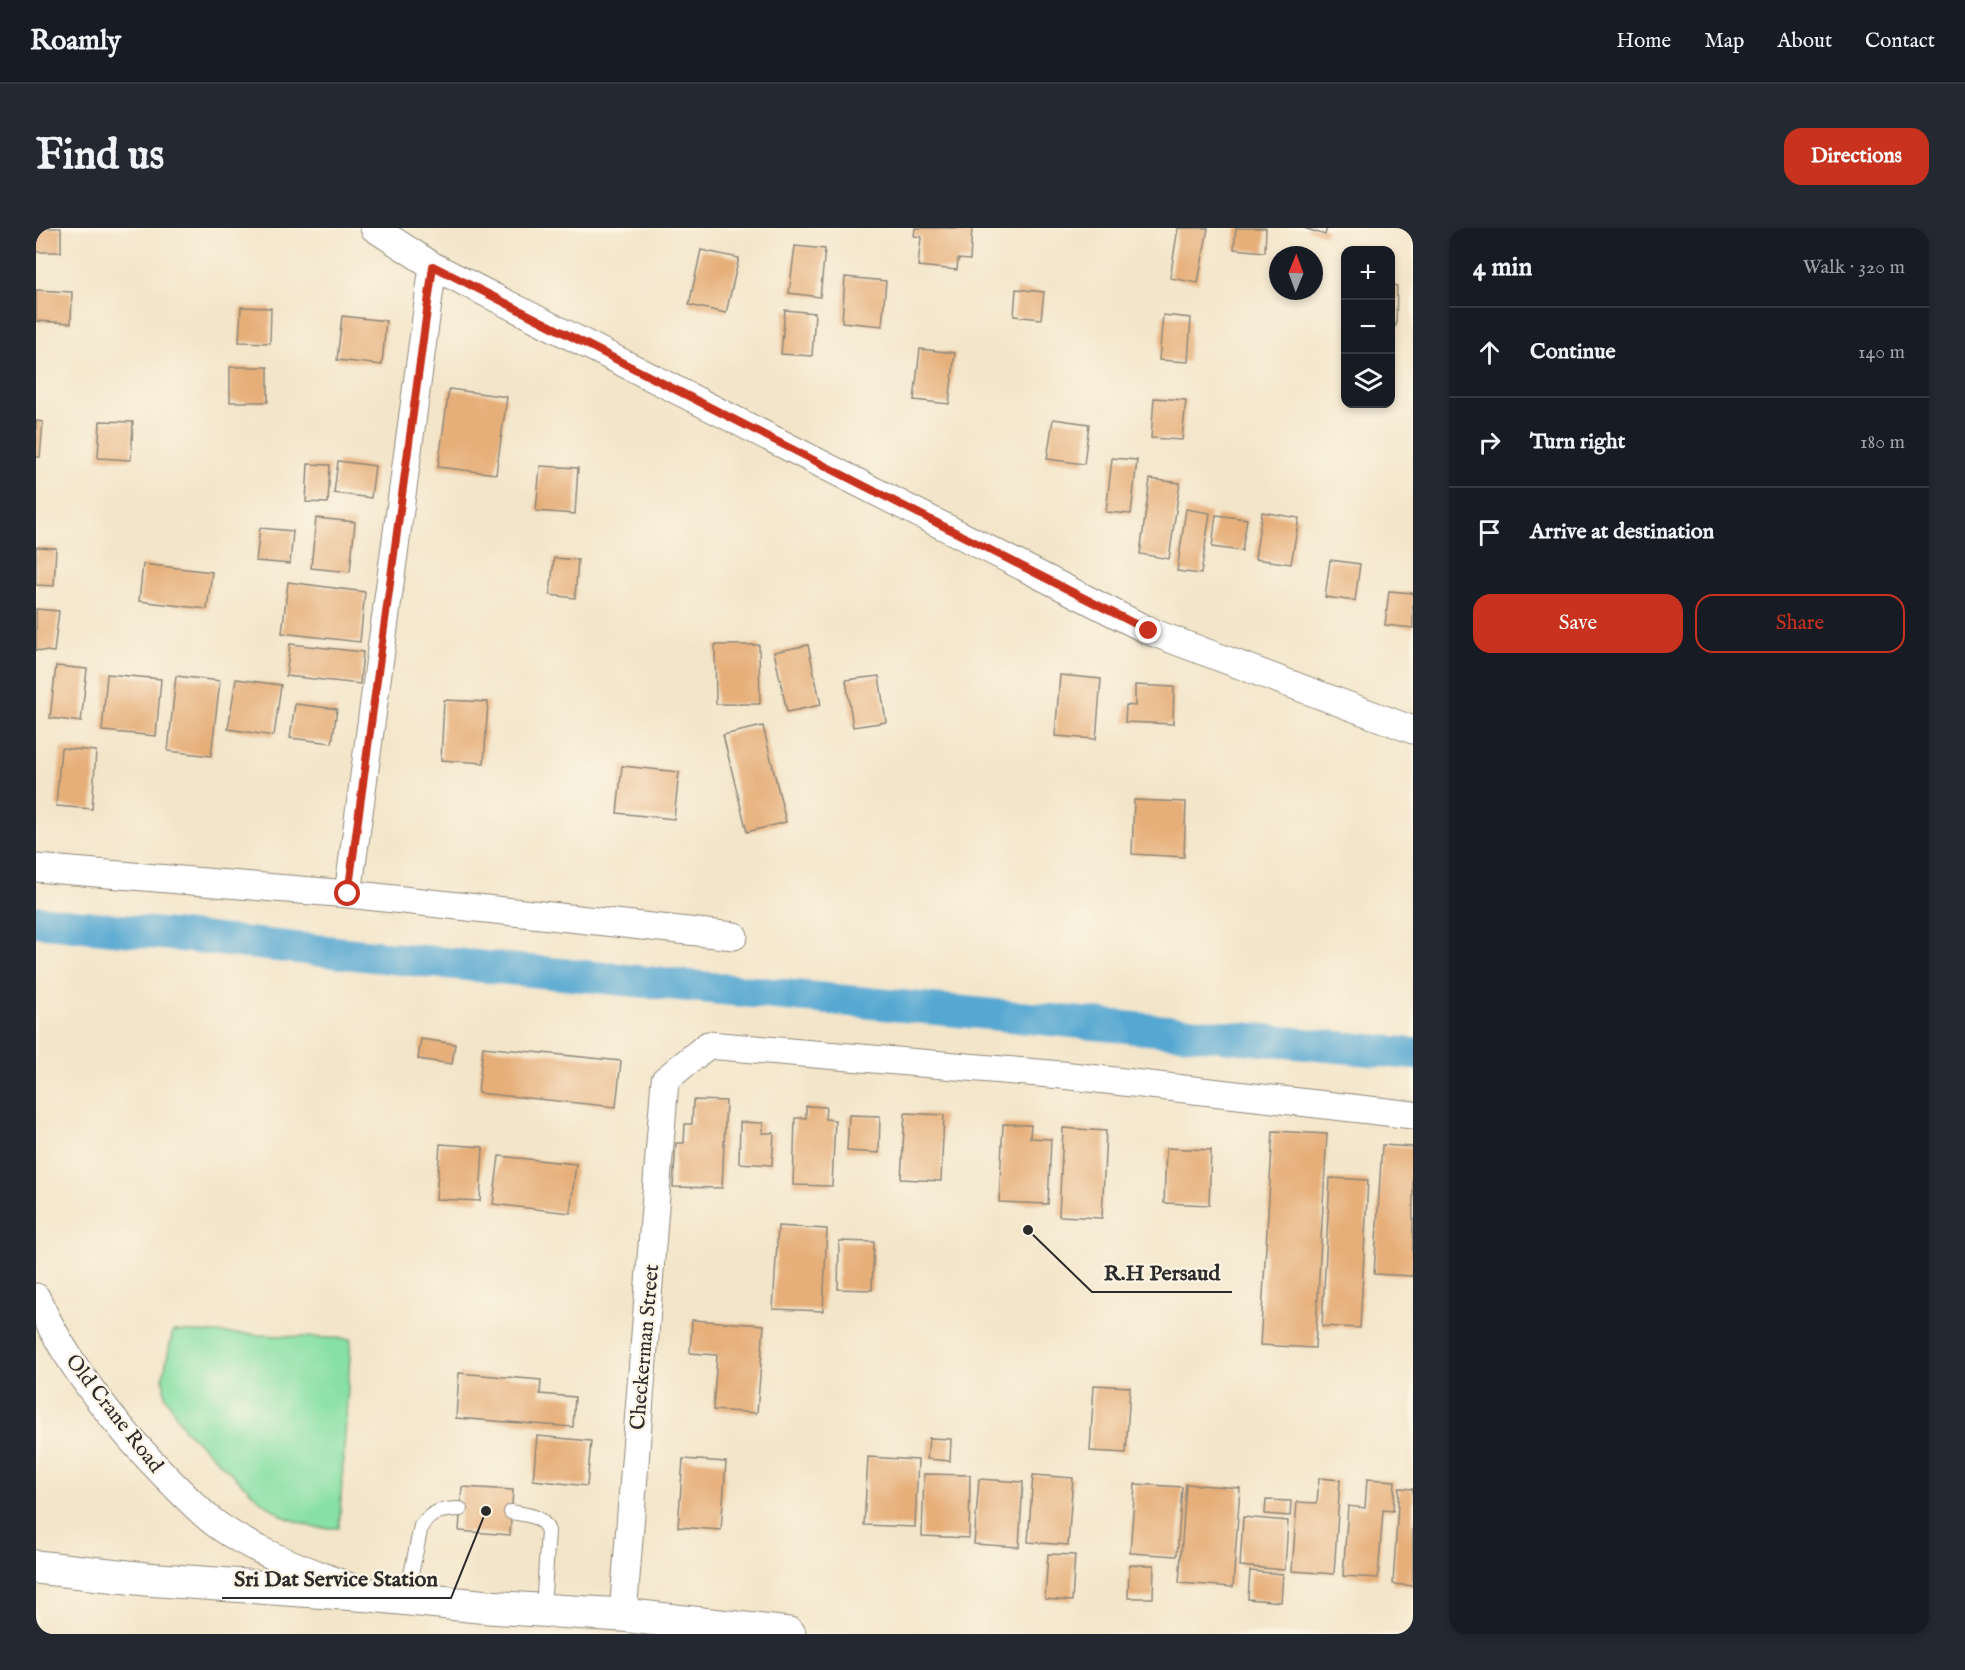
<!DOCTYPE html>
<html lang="en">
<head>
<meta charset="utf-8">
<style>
	:root { --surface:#171b24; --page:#242831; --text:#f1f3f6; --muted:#9ea1a6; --line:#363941; --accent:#c8321e }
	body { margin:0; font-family:"IM FELL English",serif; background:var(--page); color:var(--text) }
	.controls { position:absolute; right:18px; top:18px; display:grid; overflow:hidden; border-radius:12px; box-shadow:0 3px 9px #0003 }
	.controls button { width:54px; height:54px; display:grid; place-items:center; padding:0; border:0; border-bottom:2px solid var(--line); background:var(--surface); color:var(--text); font:30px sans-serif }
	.compass { position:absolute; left:1233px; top:18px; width:54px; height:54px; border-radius:50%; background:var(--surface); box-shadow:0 3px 9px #0003; rotate:1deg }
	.stop { position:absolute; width:18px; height:18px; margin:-14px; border:4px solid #c8321e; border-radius:50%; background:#fff }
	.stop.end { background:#c8321e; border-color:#fff; box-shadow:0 2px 6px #0008 }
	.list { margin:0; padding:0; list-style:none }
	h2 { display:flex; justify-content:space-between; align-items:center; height:78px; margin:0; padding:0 24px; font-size:26px }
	h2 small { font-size:20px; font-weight:400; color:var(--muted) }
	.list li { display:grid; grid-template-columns:39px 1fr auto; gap:18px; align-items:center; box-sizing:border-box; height:90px; padding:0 24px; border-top:2px solid var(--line) }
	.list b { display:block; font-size:22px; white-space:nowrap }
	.list em { font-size:20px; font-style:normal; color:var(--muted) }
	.actions { display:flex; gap:12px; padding:18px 24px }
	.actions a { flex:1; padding:14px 0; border:2px solid var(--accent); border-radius:18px; text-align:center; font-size:21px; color:var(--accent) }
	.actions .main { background:var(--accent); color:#fff }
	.icon { flex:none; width:33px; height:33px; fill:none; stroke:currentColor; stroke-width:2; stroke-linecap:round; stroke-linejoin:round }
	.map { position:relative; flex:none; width:1377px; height:1406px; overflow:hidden; border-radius:18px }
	header { display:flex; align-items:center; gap:36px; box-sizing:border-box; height:84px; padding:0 30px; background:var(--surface); border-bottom:2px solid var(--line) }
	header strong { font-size:28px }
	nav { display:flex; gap:33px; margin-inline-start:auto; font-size:21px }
	.intro { display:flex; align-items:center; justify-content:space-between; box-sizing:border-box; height:144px; padding:0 36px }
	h1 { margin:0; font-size:42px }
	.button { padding:15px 27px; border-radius:18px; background:var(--accent); color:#fff; font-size:21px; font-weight:700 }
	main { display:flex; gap:36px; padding:0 36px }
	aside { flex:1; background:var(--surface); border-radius:18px; box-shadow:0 3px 9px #0003 }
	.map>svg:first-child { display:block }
	.green { fill:#87e0a5; stroke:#598668; stroke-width:1.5 }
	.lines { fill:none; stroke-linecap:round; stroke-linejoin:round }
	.canal { stroke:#57a8d2; stroke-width:32 }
	.building { fill:#e6ae78 }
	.lane-casing { stroke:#8f887a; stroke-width:16 }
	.street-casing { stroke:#8f887a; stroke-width:29 }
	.primary-casing { stroke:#8f887a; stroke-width:35 }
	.lane { stroke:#fff; stroke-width:14 }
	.street { stroke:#fff; stroke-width:27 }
	.primary { stroke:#fff; stroke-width:33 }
	.route { stroke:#c8321e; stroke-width:8 }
	.labels { text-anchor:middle; stroke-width:4.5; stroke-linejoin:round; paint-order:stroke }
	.street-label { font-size:21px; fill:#2b2b2b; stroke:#fcf5e5 }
	.leader { fill:none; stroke:#2b2b2b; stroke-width:2 }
	.callout-dot { fill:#2b2b2b; stroke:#fcf5e5; stroke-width:2 }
	.callout-label { font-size:22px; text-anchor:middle; font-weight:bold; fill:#2b2b2b; stroke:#fcf5e5; stroke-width:4.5; stroke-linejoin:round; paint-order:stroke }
</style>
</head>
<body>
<header>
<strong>Roamly</strong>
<nav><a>Home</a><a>Map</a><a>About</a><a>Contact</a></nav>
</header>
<div class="intro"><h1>Find us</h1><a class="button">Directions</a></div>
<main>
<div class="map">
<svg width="1377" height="1406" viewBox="0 0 1377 1406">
	<rect width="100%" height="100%" fill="#fcf5e5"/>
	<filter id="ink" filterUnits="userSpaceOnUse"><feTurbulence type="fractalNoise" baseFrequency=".0167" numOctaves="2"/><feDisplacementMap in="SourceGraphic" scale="12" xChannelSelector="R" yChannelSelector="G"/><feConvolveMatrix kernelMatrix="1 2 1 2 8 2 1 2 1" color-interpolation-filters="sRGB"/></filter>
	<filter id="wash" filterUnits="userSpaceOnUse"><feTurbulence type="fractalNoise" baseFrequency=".008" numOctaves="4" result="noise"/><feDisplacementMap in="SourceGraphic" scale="24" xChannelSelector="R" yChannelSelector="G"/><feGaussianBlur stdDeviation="1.35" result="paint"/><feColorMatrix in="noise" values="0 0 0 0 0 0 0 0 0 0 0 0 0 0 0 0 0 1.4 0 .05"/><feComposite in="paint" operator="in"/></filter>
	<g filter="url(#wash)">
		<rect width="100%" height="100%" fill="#f3e5c9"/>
		<!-- green -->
		<path class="green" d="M137 1103 315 1111 303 1300H280L248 1289 224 1272 148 1201 129 1168 127 1149Z"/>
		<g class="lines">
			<!-- canal -->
			<path class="canal" d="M0 693 366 731 1377 826"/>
		</g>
		<g id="blocks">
			<!-- building -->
			<path class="building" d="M0 0H25V24H0Z
				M879 0H936L934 32 922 31 921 42 882 38 885 9 878 8Z
				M1142 0H1172L1162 55 1134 50Z
				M1200 0H1230L1229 24 1198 21Z
				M1268 0H1291L1289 7Z
				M759 18 789 21 784 69 753 65Z
				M665 22 703 30 690 85 653 77Z
				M809 49 850 53 846 98 806 94Z
				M1354 57 1361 58 1360 98H1354Z
				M980 61 1008 64 1005 91 978 88Z
				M0 62 36 64 35 95 0 93Z
				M205 79 235 80 234 115 203 114Z
				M749 82 779 85 776 128 745 126Z
				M1127 87 1155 90 1152 134 1123 132Z
				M306 88 350 93 346 137 301 132Z
				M884 121 919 125 913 176 878 172Z
				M194 139H232V174H194Z
				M413 161 471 169 460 246 402 239Z
				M1118 170 1150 172 1146 212 1115 210Z
				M1017 191 1053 196 1048 236 1011 231Z
				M0 193 7 194 4 229H0Z
				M64 193 97 194 95 232 62 230Z
				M1076 230 1101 232 1095 286 1070 284Z
				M302 233 339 238 335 270 298 265Z
				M272 236 294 237 292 275 270 274Z
				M504 238 542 240 539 286 500 283Z
				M1114 251 1144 255 1133 331 1104 326Z
				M1150 281 1174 285 1165 346 1141 343Z
				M1226 284 1263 290 1255 336 1219 331Z
				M1180 287 1211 291 1206 323 1176 319Z
				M280 290 319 294 314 344 275 340Z
				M224 300 257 303 254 336 220 333Z
				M0 319 20 320 18 358 0 357Z
				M518 330 542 332 539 370 514 367Z
				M1294 332 1324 336 1319 373 1289 369Z
				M107 336 176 344 171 381 103 373Z
				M252 354 329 364 324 414 246 405Z
				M1353 363 1377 365V400L1349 397Z
				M0 381 23 383 18 424 0 422Z
				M254 416 327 424 324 456 250 448Z
				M679 417H723L724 476H680Z
				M772 417 785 477 751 484 738 424Z
				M20 438 51 441 45 494 14 490Z
				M71 446 125 451 120 508 66 503Z
				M1024 447 1065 451 1060 511 1019 508Z
				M140 448 184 453 175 528 132 523Z
				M843 448 850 494 817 499 810 452Z
				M200 451 245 457 238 508 192 501Z
				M1099 457 1138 459 1137 496 1089 494 1090 477 1099 478Z
				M408 472 452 474 448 535 405 532Z
				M259 476 301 481 296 515 254 510Z
				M727 498 750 594 711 604 687 507Z
				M25 520 60 523 56 581 20 578Z
				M586 538 643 544 638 591 581 585Z
				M1098 572 1150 574 1148 629 1096 626Z
				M385 811 419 816 416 836 382 831Z
				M447 819 585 833 580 879 442 865Z
				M657 872 690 873 686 960 637 959 640 915H648L649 896H656Z
				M770 878 790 879 789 891 799 892 796 958 757 957 759 890H770Z
				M869 885 908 887 905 953 865 951Z
				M813 887 844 888 843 925 811 923Z
				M704 894 727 895 726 905H738L736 937 703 935Z
				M967 896 995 897 994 910 1015 911 1012 976 963 974Z
				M1027 900 1070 903 1066 990 1023 988Z
				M1237 903 1291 906 1279 1120 1224 1117Z
				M404 916 447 919 444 973 400 971Z
				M1346 917 1377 919V1048L1338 1046Z
				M1130 920 1175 922 1173 977 1128 975Z
				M463 928 540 936 534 985 457 976Z
				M1294 950 1332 952 1324 1100 1286 1098Z
				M742 998 791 1001 787 1083 737 1081Z
				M803 1013 838 1014 836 1062 802 1061Z
				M656 1092 728 1097 721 1185 677 1182 681 1127 654 1125Z
				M423 1145 505 1152 504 1166 539 1169 537 1199 420 1190Z
				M1058 1157 1094 1159 1090 1225 1054 1223Z
				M501 1208 555 1213 551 1258 497 1252Z
				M893 1210 915 1211 914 1233 891 1231Z
				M832 1229 882 1232 879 1299 828 1297Z
				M647 1231 690 1234 685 1302 642 1299Z
				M888 1246 934 1247 933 1310 886 1308Z
				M997 1247 1037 1250 1032 1317 992 1314Z
				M1283 1250 1304 1252 1298 1346 1256 1343 1261 1274 1281 1275Z
				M943 1251 987 1254 983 1319 938 1316Z
				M1331 1251 1359 1253 1357 1283 1347 1282 1342 1350 1307 1348 1312 1278 1329 1280Z
				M1099 1256 1146 1259 1141 1328 1094 1325Z
				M1150 1256 1204 1260 1197 1359 1143 1355Z
				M426 1259 477 1262 474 1307 423 1303Z
				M1363 1260 1377 1261V1358L1357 1356Z
				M1230 1272 1255 1273 1254 1288 1229 1286Z
				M1207 1289 1252 1293 1249 1342 1204 1338Z
				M1012 1326 1039 1327 1036 1373 1009 1371Z
				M1093 1337H1118L1117 1370H1092Z
				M1214 1343 1247 1346 1245 1374 1212 1371Z"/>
		</g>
	</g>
	<g filter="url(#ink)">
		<use href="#blocks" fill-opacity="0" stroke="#8f887a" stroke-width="1.5"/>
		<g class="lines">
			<!-- lane casing -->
			<g class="lane-casing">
				<path id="lane" d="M475 1284C491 1287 506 1287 512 1303L507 1382
					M370 1371 385 1298C397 1282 406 1282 424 1281"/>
			</g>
			<!-- street casing -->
			<g class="street-casing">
				<path id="street" d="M338 0 397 38 1113 403 1377 502
					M0 640 312 666 698 708
					M312 666 397 38
					M0 1069C31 1137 84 1203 137 1256 151 1270 165 1285 180 1296 221 1326 271 1341 317 1360
					M587 1387 629 852 672 817 1026 847 1377 887"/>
			</g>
			<!-- primary casing -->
			<g class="primary-casing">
				<path id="primary" d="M0 1339 110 1351 335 1367 452 1379 587 1387 753 1406"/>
			</g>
			<!-- lane -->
			<use href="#lane" class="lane"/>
			<!-- street -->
			<use href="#street" class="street"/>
			<!-- primary -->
			<use href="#primary" class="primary"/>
		</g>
	</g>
	<g class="lines" filter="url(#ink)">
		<!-- route -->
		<path class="route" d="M312 666 397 38 1113 403"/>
	</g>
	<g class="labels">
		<!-- street labels -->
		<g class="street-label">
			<text transform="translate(608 1119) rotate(-85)" y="7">Checkerman Street</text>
			<text transform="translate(79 1185) rotate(52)" y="7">Old Crane Road</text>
		</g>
	</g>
	<!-- callouts -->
	<path class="leader" d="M992 1002L1056 1064H1196M450 1283L415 1370H186"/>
	<g class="callout-dot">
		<circle cx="992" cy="1002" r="6"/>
		<circle cx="450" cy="1283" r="6"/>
	</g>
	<g class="callout-label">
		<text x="1126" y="1052">R.H Persaud</text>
		<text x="300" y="1358">Sri Dat Service Station</text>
	</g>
</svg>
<div class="controls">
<button>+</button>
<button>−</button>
<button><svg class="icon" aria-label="layers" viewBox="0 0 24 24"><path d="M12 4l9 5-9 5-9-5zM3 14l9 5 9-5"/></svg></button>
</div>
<svg class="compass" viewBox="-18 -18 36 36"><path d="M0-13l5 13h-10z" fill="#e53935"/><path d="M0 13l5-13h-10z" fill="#9ea1a6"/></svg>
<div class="stop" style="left:312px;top:666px"></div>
<div class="stop end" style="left:1113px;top:403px"></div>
</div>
<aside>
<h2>4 min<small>Walk · 320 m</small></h2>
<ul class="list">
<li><svg class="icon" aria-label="ahead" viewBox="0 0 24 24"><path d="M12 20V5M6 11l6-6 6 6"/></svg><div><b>Continue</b></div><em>140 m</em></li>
<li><svg class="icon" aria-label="right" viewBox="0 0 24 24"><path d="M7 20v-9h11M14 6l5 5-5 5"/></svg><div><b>Turn right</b></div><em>180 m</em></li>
<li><svg class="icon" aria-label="arrive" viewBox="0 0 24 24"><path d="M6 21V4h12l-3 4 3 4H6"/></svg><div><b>Arrive at destination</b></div></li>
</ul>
<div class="actions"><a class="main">Save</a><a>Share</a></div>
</aside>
</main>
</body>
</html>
